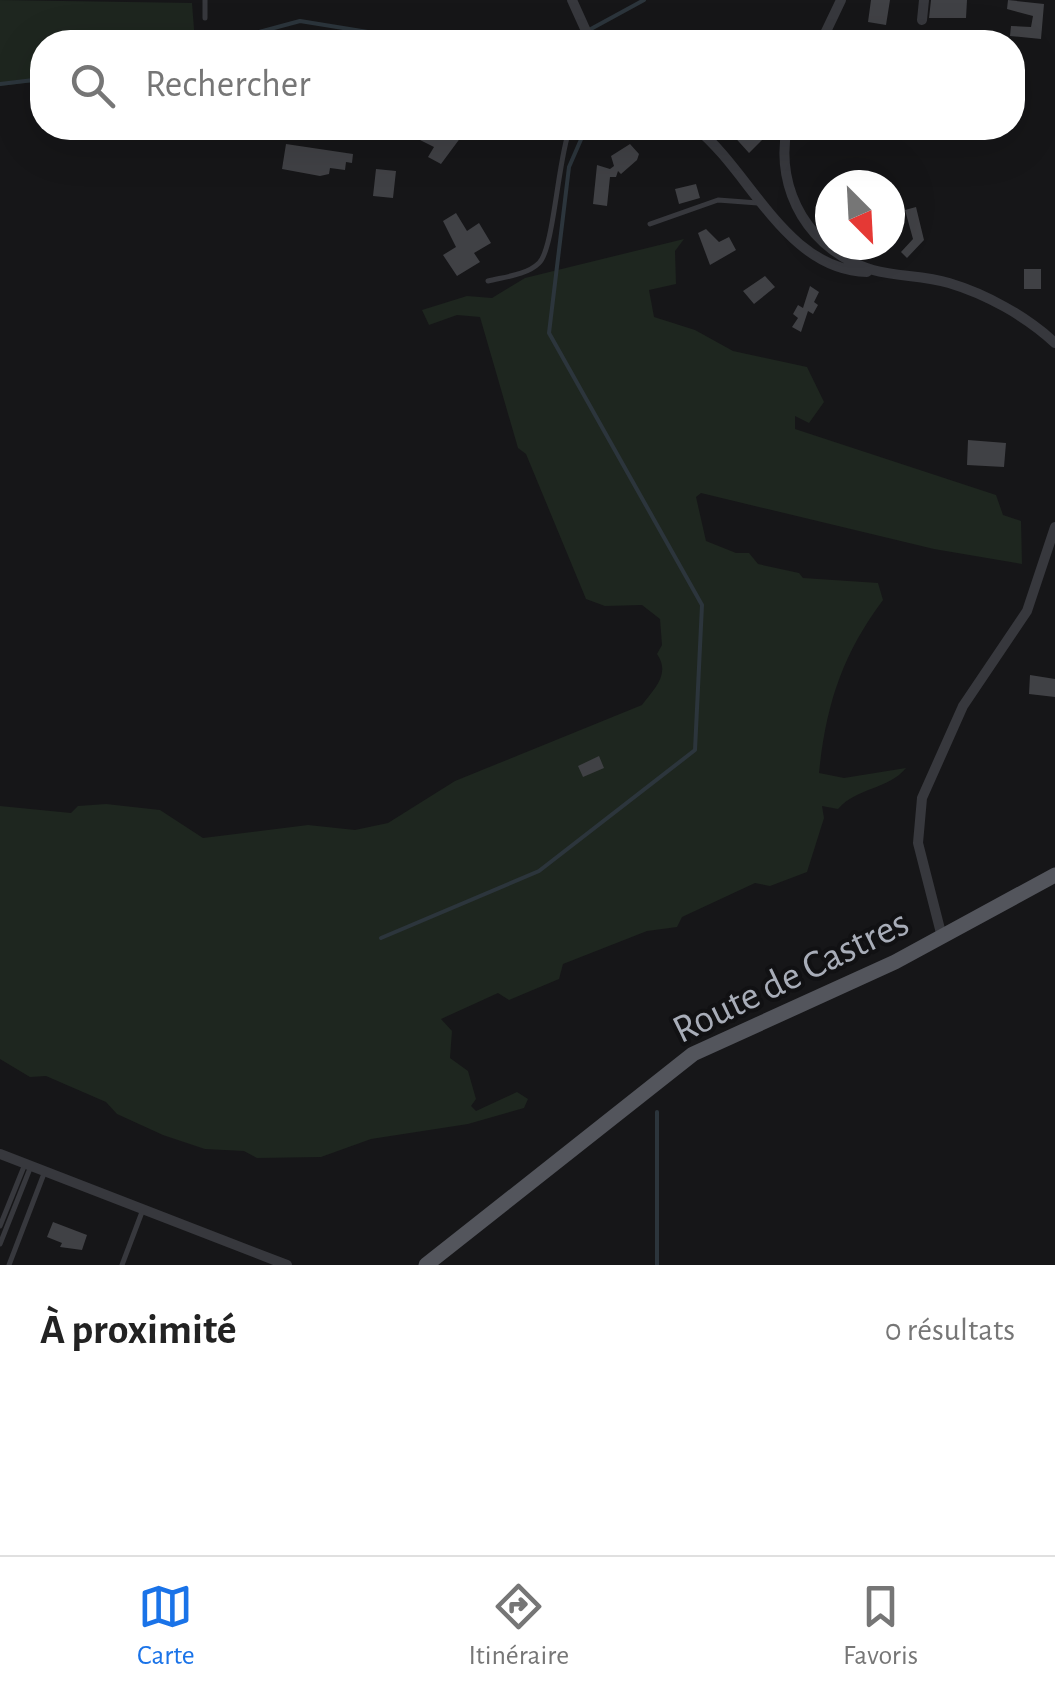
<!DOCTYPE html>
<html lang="fr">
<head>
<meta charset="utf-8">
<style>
	:root { --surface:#fff; --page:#f6f6f6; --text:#222; --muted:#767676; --line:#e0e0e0; --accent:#1a73e8 }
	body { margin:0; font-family:"Alegreya Sans",sans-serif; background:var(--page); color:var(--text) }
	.compass { position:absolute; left:815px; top:170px; width:90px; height:90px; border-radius:50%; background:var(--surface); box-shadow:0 10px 40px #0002; rotate:156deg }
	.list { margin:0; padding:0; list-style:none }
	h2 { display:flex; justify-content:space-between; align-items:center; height:130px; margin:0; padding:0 40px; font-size:42px }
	h2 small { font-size:32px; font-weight:400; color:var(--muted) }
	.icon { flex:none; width:55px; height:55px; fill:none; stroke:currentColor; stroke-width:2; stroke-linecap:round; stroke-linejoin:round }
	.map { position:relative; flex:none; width:1055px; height:1265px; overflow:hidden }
	.search { position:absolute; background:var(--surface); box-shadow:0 10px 40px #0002; left:30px; right:30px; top:30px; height:110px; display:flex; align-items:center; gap:25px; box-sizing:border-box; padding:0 35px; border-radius:40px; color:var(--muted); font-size:38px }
	.sheet { height:290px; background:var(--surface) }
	nav { display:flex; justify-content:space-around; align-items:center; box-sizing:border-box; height:140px; border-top:2px solid var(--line); background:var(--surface); font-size:28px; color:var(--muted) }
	nav a { display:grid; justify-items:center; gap:5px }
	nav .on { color:var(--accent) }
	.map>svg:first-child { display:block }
	.green { fill:#1e261f }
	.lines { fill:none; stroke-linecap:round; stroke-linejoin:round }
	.stream { stroke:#2c353c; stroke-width:4 }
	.building { fill:#404145 }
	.service { stroke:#37383d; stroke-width:5 }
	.minor { stroke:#37383d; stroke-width:10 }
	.primary { stroke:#53555c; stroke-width:15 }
	.labels { text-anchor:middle; stroke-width:8; stroke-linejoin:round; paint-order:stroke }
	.street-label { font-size:40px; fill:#a8adb8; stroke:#111113 }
</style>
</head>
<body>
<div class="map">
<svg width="1055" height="1265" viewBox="0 0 1055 1265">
	<rect width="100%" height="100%" fill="#161618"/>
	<!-- green -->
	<path class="green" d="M0 0 192 3 195 42H42V81L0 86Z
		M684 239 675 251 676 284 649 290 654 317 695 330 733 351 807 367 824 402 809 423 795 416V429L996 495 1003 515 1021 521 1022 564 934 549 701 493 696 497 706 541 736 553H749L758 564 799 573 803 578 878 583 883 600C842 655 826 705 819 773L844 778 906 768C888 790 857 787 838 809L822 806 824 818 807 872 770 886 755 883 682 917 677 927 647 931 563 964 559 979 509 1000 498 993 441 1019 452 1031 450 1058 468 1071 476 1099 471 1106 476 1111 517 1092 528 1099 524 1108 468 1124 371 1139 321 1157 257 1158 244 1151 205 1149 163 1135 117 1114 106 1102 46 1076 30 1077 0 1059V806L71 813 78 806 106 804 160 810 203 838 308 825 355 830 388 823 455 781 642 705C654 689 671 674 657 654L662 645 660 619 642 605 605 606 586 599 526 454 518 448 480 317 457 315 429 325 422 310 467 296 492 298 525 278Z"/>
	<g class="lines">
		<!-- stream -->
		<path class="stream" d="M589 30 644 0
			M222 42 300 21 411 39 478 37 503 42
			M551 42 584 33
			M0 84 42 79
			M381 938 539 871 695 750 702 605 549 333 569 167 586 128
			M657 1112V1265"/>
	</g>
	<!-- building -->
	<path class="building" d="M871 0H890L886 25 868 22Z
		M931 0H967L966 18H929Z
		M1008 0 1044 4 1041 39 1010 36 1011 26 1031 27 1033 16 1007 9Z
		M427 128 443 133 446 128 461 137 441 164 428 157 434 147 420 140Z
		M735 128H752L763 139 749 153 730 132Z
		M286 144 353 154 352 163 346 162 345 170 330 168 329 174 320 176 282 169Z
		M630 144 639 154 637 160 621 174 618 171 616 177H610L607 206 593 204 597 165 610 169 614 166 611 156Z
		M376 169 396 171 393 198 373 196Z
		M696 184 700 198 679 204 675 189Z
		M916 207 924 240 907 258 901 252 913 239 905 210Z
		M456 213 467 231 479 223 491 243 474 253 480 262 457 276 443 255 456 247 443 221Z
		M706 229 719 242 729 237 736 250 710 265 698 233Z
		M1024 269H1041V289H1024Z
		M765 276 775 287 754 304 743 291Z
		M810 286 819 292 814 302 818 305 813 314 808 311 801 332 792 327 798 318 793 314 798 305 803 308Z
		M968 440 1006 443 1004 467 967 465Z
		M1030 675 1055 679V697L1029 694Z
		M599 756 604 768 583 777 578 766Z
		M53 1222 87 1235 82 1250 60 1247 62 1243 47 1237Z"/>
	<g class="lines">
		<!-- service -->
		<path class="service" d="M205 0V18
			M650 224 718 200 758 203
			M488 281C504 277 527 275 539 263 554 249 558 157 570 128
			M0 1226 25 1164
			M0 1244 31 1166
			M9 1265 45 1171
			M122 1265 142 1212"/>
		<!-- minor -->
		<path class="minor" d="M572 0 591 42
			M922 20 924 0
			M821 42 841 0
			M696 128C751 172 786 270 867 272
			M787 128C774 191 811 252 873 270 898 277 924 275 949 283 986 294 1026 316 1055 343
			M942 937 918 843 922 798 963 706 1027 611 1055 527
			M0 1154 287 1265"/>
		<!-- primary -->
		<path class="primary" d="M426 1265 693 1054 895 962 1055 875"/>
	</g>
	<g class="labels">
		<!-- street labels -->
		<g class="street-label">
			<text transform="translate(790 975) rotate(-26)" y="14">Route de Castres</text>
		</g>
	</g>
</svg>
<svg class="compass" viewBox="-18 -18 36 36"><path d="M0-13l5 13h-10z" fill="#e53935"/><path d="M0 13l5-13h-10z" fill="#767676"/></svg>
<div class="search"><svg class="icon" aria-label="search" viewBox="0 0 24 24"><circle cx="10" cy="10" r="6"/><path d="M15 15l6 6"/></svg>Rechercher</div>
</div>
<section class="sheet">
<h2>À proximité<small>0 résultats</small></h2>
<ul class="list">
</ul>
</section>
<nav>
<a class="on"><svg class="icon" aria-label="map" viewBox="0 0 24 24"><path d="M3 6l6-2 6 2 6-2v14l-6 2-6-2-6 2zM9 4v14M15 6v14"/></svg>Carte</a>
<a><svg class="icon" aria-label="directions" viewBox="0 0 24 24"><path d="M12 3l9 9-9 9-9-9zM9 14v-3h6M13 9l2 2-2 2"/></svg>Itinéraire</a>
<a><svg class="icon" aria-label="saved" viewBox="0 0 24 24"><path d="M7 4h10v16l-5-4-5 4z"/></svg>Favoris</a>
</nav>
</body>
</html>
